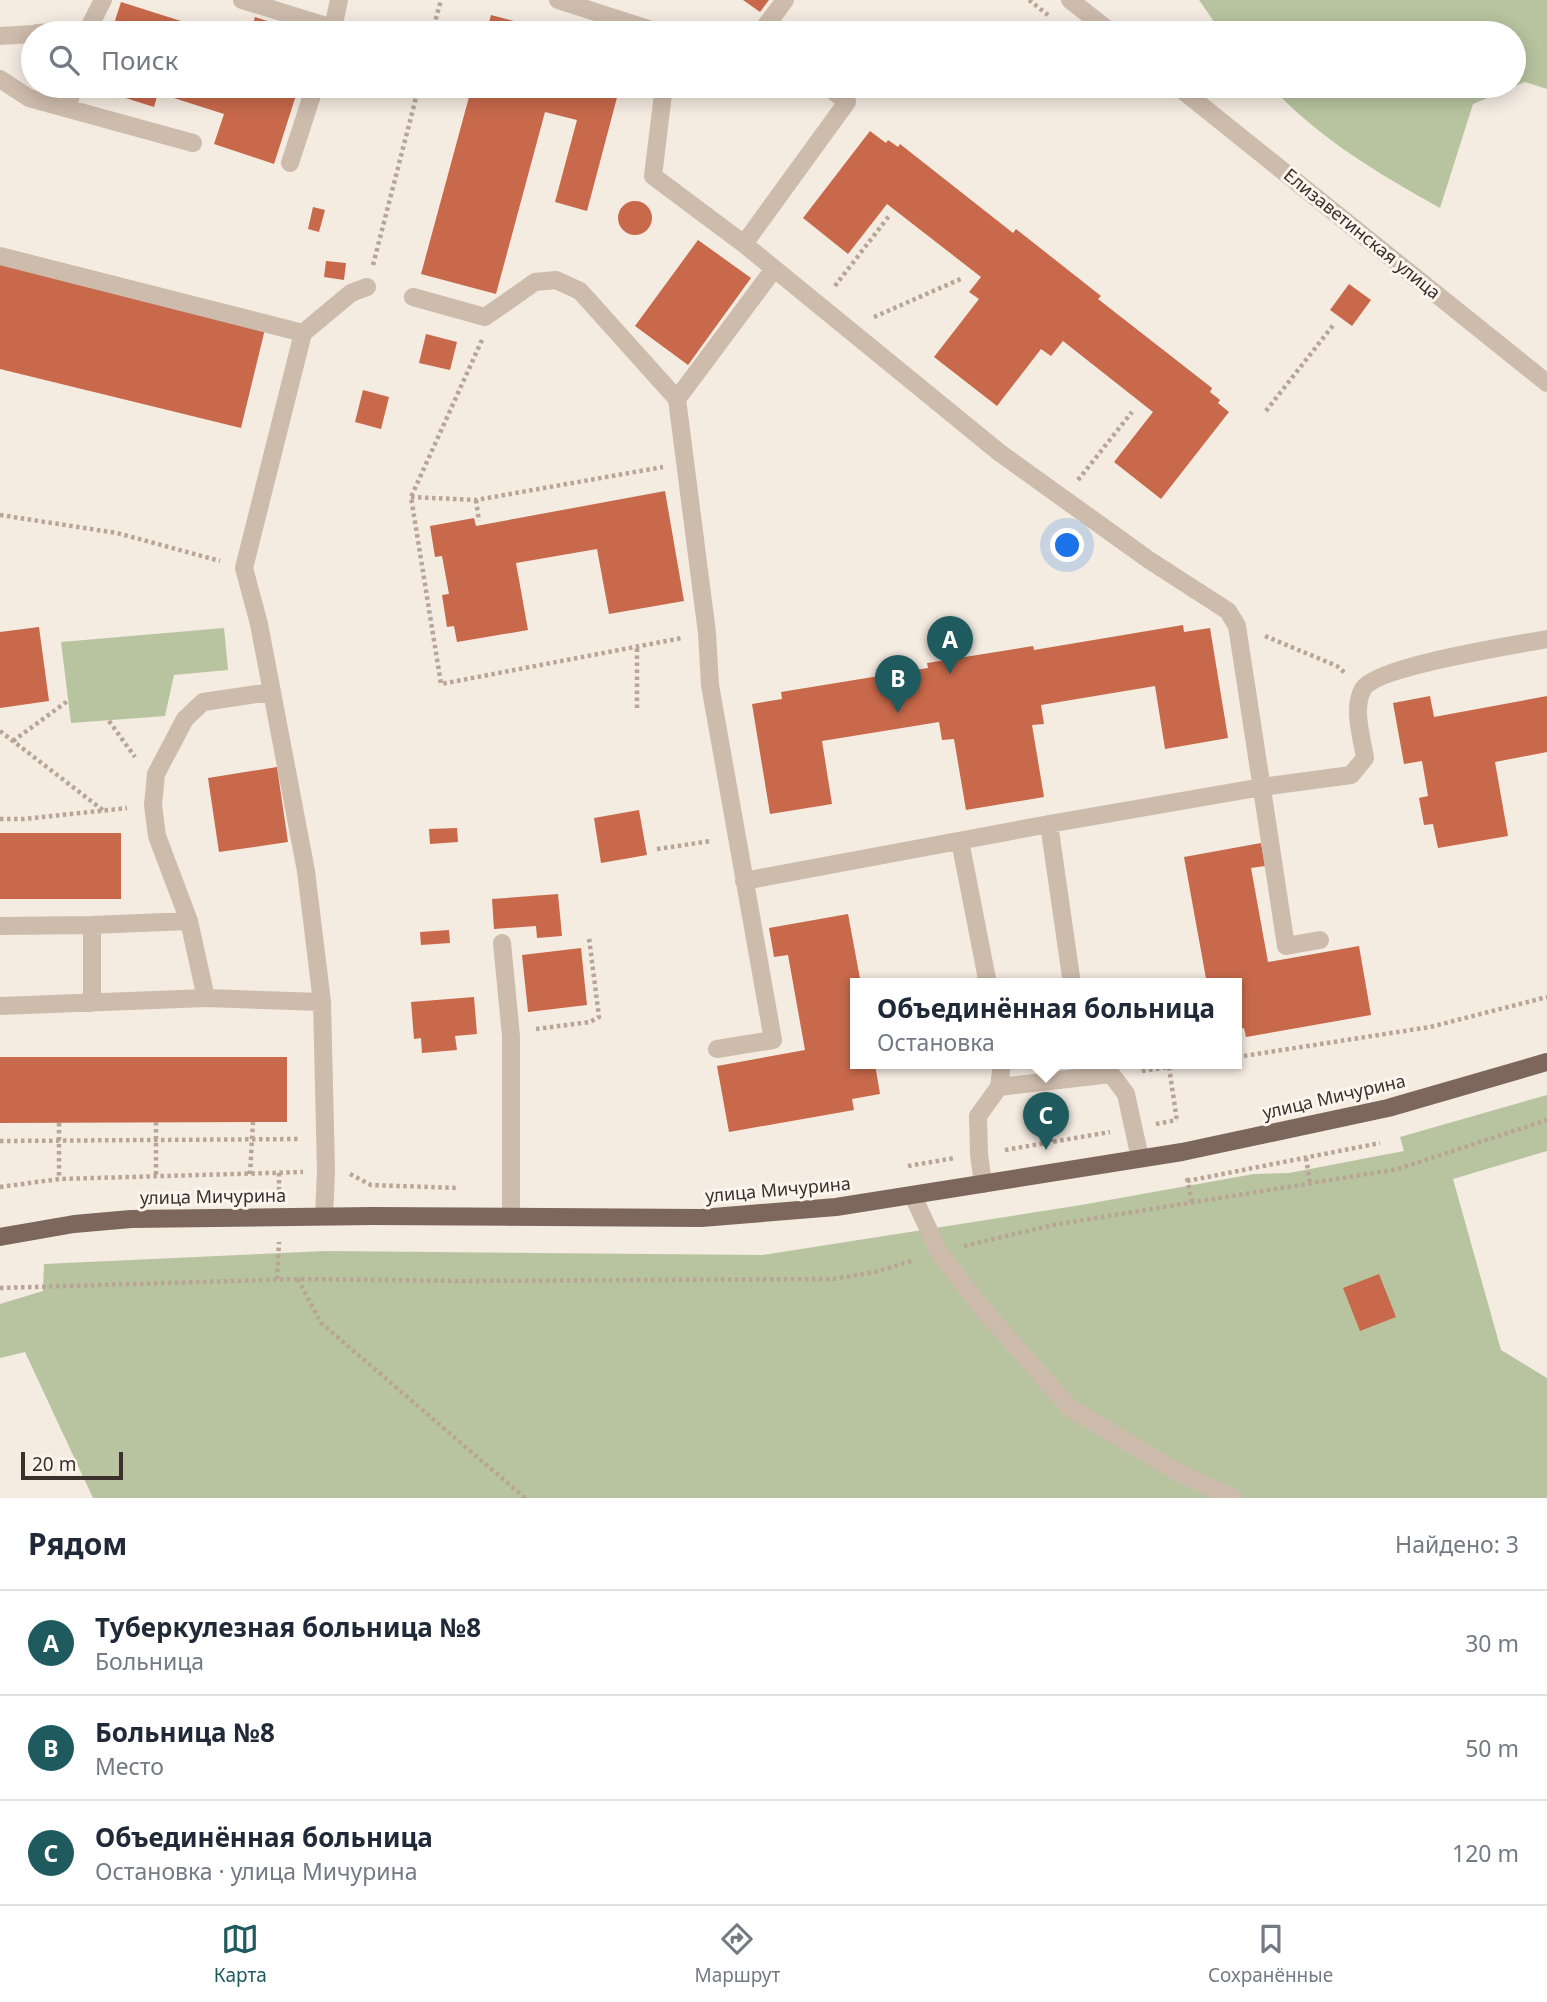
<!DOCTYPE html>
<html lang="ru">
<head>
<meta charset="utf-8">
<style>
	:root { --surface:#fff; --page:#f2f2f3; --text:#1f2937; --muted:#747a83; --line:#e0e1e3; --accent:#1f5a5e }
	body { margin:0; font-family:"Noto Sans",sans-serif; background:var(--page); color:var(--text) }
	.scale { position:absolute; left:21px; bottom:18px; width:102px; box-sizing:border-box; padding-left:7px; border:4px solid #3b302b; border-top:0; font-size:19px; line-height:24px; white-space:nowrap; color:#3b302b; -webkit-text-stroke:5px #fbf5ee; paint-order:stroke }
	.you { position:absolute; left:1068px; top:546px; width:24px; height:24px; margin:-18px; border:5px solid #fff; border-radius:50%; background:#1a73e8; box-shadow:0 0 0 10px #1a73e833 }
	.badge { display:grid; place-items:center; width:46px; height:46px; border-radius:50%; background:var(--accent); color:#fff; font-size:23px; font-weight:700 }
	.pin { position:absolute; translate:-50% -58px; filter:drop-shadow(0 2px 4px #0008) }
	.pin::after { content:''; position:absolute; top:37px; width:24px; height:21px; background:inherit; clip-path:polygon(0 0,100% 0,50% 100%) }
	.popup { position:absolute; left:850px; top:978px; width:392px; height:91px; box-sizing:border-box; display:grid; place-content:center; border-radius:0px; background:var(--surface); filter:drop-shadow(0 2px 5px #0005); font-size:23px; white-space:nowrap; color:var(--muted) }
	.popup b { font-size:26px; color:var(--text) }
	.popup::after { content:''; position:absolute; left:50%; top:100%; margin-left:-14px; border:14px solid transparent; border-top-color:var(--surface) }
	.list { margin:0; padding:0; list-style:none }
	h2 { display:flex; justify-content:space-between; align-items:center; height:91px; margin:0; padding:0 28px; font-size:30px }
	h2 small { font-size:23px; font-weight:400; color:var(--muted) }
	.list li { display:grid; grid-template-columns:46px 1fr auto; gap:21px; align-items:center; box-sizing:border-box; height:105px; padding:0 28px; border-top:2px solid var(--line) }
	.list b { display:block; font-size:26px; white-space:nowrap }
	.list p { margin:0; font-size:23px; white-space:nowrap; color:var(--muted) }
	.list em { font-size:23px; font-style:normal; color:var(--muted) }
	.icon { flex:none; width:38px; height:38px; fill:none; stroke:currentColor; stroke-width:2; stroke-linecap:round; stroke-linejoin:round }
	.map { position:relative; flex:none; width:1547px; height:1498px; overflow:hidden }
	.search { position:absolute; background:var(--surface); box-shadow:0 4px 18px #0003; left:21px; right:21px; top:21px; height:77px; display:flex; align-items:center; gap:18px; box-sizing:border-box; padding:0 24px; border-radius:38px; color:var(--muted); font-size:26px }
	.sheet { height:406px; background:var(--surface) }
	nav { display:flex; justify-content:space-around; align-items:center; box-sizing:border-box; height:98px; border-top:2px solid var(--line); background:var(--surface); font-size:19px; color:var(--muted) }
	nav a { display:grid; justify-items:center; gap:4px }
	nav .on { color:var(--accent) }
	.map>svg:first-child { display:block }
	.green { fill:#b8c4a0 }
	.building { fill:#c8694b }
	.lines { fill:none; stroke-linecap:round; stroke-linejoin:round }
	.path { stroke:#b9a596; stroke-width:4.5; stroke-dasharray:3.5 3.5; stroke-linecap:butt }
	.minor { stroke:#cdbbac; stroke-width:18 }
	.major { stroke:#7d675c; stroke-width:18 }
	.labels { text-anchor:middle; stroke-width:6; stroke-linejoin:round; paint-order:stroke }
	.street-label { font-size:18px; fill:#3b302b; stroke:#fbf5ee }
</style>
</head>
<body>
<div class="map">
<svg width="1547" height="1498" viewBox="0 0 1547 1498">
	<rect width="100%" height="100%" fill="#f4ebe1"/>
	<!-- green -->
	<path class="green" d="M1199 0H1547V89L1525 82 1473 104 1440 208C1376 172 1321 140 1270 86H1514V33H1222Z
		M224 628 228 670 174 675 165 716 71 723 61 642Z
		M1547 1095V1151L1453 1179 1501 1350 1547 1378V1498H93L25 1352 0 1358V1304L43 1291 44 1264 326 1251 763 1255 1081 1205 1254 1174 1289 1173 1404 1151 1400 1137Z"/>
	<!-- building -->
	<path class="building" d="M743 0H769L760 12Z
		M121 2 181 21 177 33H111Z
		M491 15 557 32V33H486Z
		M255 17 305 33H250Z
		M95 86H299L274 164 214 144 224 114 158 93 154 107 94 88Z
		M472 86H620L587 211 555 202 577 120 545 112 496 294 421 274Z
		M870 131 886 143 888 140 898 147 900 144 1013 233 1016 229 1101 296 1098 299 1212 388 1210 392 1220 400 1218 403 1229 412 1161 499 1114 462 1153 412 1063 341 1051 356 1041 349 997 406 934 357 979 299 969 292 981 277 887 204 848 254 803 218Z
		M618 218a17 17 0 1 1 34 0a17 17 0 1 1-34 0Z
		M313 207 325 210 319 232 308 229Z
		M698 240 751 278 688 365 635 326Z
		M326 261 346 263 344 280 324 277Z
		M0 264 265 329 241 428 0 369Z
		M1349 284 1371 300 1352 326 1330 310Z
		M426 334 457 342 450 370 419 363Z
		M363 390 389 397 381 429 355 422Z
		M665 491 684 601 609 614 597 549 516 563 528 630 457 642 454 626 447 627 442 595 449 594 442 556 435 557 430 526 474 518 476 526Z
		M1183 625 1184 632 1210 628 1228 738 1165 749 1155 686 1041 705 1044 724 1032 725 1044 797 966 810 954 739 942 740 939 722 822 741 832 804 770 814 752 704 782 699 781 692 928 668 927 663 1033 646 1034 650Z
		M39 627 49 701 0 708V632Z
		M1430 696 1434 717 1547 696V752L1495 762 1508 836 1438 848 1433 824 1424 825 1419 798 1428 796 1422 761 1404 764 1393 703Z
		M277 767 288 842 219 852 208 778Z
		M639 810 647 855 601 863 594 818Z
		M457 828 458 842 430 844 429 829Z
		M0 833H121V899H0Z
		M1261 843 1265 866 1251 868 1268 962 1359 946 1371 1015 1246 1037 1244 1028 1237 1029V984H1207L1184 857Z
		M558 894 562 936 537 938 536 926 494 929 492 899Z
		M848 914 861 984H855V1064H875L880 1094 852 1099 854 1110 729 1132 717 1066 805 1050 788 955 774 957 769 928Z
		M449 930 450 943 421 945 420 932Z
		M581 948 587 1005 528 1012 522 955Z
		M474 997 477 1034 455 1036 457 1050 422 1053 421 1038 414 1039 411 1002Z
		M0 1057H287V1122L0 1123Z
		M1379 1274 1396 1317 1360 1331 1343 1288Z"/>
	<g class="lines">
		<!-- path -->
		<path class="path" d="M1029 0 1048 15
			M432 33 441 0
			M1138 86 1154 98
			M373 265 419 86
			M835 286 889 216
			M874 317 963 278
			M482 340 411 497 441 684 682 638
			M1266 411 1334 324
			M1078 480 1132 412
			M411 497 476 500 663 467
			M476 500 479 521
			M0 515 117 533 220 561
			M1265 636 1337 666 1345 673
			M637 708V646
			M109 721 135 757
			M0 731 104 811
			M13 741 69 700
			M0 819H24L127 808
			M657 849 711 841
			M536 1029 590 1022 599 1017 589 938
			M1237 1057 1430 1027 1547 997
			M1169 1067 1177 1121
			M1142 1071 1189 1064
			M1046 1105 1052 1142
			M156 1122V1176
			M59 1123V1179
			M1156 1124 1177 1120
			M0 1141 300 1139
			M1005 1150 1110 1132
			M1306 1158 1310 1183
			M908 1166 955 1158
			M279 1173V1191
			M250 1174 253 1122
			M350 1174 371 1185 457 1188
			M1187 1178 1192 1202
			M1187 1181 1380 1143
			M0 1187 59 1179 303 1172
			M964 1246 1053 1225 1398 1169 1547 1120
			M277 1279 279 1242
			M298 1279 321 1323 525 1498
			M0 1288 298 1279 461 1281 833 1279 875 1272 915 1260"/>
		<!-- minor -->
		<path class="minor" d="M242 0 333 28 332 33
			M558 0 661 33
			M1070 0 1112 33
			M333 28 339 0
			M37 33 87 30
			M86 33 103 0
			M763 33 761 32 785 0
			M0 36 33 34
			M0 79 29 98 193 143
			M664 86 653 176 744 244 1000 453 1149 560 1228 611 1237 626 1286 946 1320 940
			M1177 86 1547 383
			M68 108 73 86
			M290 163 315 86
			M744 244 847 102 827 86
			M0 256 303 333 244 568 259 624 306 871 322 1002 326 1171 324 1216
			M413 297 485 317 535 282 556 280 580 291 677 399 707 633 710 685 773 1040 717 1049
			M303 333 351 293 367 287
			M677 399 774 269
			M1049 824 1072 984
			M960 841 988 984
			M744 881 1049 824 1262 787 1351 775 1365 758C1362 738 1352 708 1363 689 1376 666 1516 645 1547 639
			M92 925V1003
			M0 926 92 925 189 921
			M502 943 511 1036V1217
			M206 998 189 921 157 836 153 805 156 774 185 719 203 702 271 692
			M0 1006 206 998 322 1002
			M999 1087 1002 1064
			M983 1184 979 1154 978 1116 999 1087 1111 1074 1126 1094 1140 1158
			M913 1196 939 1252 982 1308 1070 1408 1179 1473 1234 1498"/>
		<!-- major -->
		<path class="major" d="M0 1237 74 1224 131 1219 372 1216 701 1218 836 1207 1182 1152 1388 1108 1547 1062"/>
	</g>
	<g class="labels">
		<!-- street labels -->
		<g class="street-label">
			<text transform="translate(1362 234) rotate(39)" y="6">Елизаветинская улица</text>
			<text transform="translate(1334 1097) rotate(-13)" y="6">улица Мичурина</text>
			<text transform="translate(778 1190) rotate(-5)" y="6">улица Мичурина</text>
			<text transform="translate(213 1197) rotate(-1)" y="6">улица Мичурина</text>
		</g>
	</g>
</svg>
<div class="scale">20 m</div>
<div class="you"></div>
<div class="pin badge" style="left:950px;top:674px">A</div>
<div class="pin badge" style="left:898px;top:713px">B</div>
<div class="pin badge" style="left:1046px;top:1150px">C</div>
<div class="popup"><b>Объединённая больница</b>Остановка</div>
<div class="search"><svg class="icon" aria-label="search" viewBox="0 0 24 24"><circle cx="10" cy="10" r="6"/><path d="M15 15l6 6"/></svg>Поиск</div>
</div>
<section class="sheet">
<h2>Рядом<small>Найдено: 3</small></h2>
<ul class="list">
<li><span class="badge">A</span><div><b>Туберкулезная больница №8</b><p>Больница</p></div><em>30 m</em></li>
<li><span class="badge">B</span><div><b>Больница №8</b><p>Место</p></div><em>50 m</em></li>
<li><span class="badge">C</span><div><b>Объединённая больница</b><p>Остановка · улица Мичурина</p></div><em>120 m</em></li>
</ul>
</section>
<nav>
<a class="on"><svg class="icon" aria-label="map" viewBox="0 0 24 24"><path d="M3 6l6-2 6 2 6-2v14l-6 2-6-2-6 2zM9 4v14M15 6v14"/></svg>Карта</a>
<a><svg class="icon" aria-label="directions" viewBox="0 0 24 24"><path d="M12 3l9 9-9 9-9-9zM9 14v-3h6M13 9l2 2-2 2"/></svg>Маршрут</a>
<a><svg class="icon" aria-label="saved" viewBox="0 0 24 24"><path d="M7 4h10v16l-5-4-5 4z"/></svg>Сохранённые</a>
</nav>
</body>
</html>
